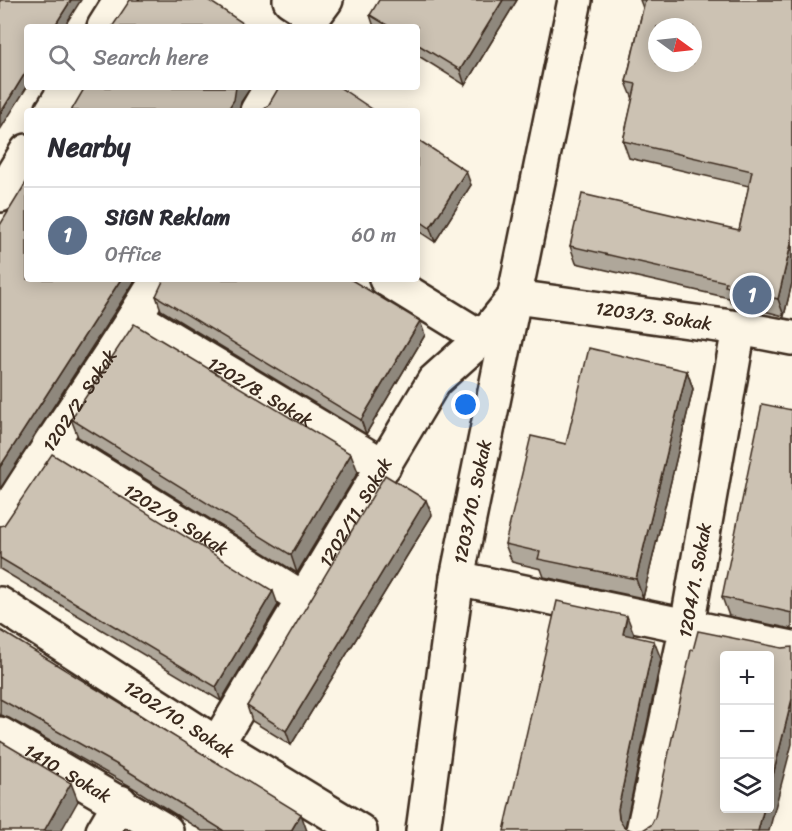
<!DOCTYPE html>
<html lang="en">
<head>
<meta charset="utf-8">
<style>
	:root { --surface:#fff; --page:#f7f7f7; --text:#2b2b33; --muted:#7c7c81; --line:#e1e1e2; --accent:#111827 }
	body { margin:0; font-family:Sriracha,sans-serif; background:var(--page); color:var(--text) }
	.controls { position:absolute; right:18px; bottom:18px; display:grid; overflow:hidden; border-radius:6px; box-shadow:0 3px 15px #0003 }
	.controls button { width:54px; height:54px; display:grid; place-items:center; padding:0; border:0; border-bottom:2px solid var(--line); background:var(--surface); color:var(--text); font:30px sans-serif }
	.compass { position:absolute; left:648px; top:18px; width:54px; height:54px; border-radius:50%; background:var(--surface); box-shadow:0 3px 15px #0003; rotate:105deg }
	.you { position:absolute; left:466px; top:405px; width:21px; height:21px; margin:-15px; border:4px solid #fff; border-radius:50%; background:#1a73e8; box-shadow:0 0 0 9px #1a73e833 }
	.badge { display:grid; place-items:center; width:39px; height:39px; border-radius:50%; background:var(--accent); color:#fff; font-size:20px; font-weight:700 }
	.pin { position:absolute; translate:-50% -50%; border:3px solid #fff; box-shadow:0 2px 6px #0006 }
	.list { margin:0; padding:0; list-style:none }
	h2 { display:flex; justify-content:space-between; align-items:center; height:78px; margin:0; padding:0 24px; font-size:26px }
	h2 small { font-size:20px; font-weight:400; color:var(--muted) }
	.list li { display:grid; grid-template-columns:39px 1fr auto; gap:18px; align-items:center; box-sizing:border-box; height:96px; padding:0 24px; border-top:2px solid var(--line) }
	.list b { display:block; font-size:22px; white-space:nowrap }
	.list p { margin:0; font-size:20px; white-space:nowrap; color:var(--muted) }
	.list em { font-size:20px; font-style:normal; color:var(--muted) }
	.icon { flex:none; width:33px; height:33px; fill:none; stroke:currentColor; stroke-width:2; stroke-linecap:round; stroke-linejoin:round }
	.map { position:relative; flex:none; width:792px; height:831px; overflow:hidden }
	.search { position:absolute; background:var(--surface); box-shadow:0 3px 15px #0003; left:24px; top:24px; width:396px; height:66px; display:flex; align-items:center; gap:15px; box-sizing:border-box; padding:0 21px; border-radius:6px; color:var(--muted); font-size:22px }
	.panel { position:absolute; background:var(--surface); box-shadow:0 3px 15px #0003; left:24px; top:108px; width:396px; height:174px; border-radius:6px }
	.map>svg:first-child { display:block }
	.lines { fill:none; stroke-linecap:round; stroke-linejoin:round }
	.minor-casing { stroke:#3b2a1e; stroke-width:38 }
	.minor { stroke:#fcf5e5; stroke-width:33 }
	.wall { fill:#afa79a; stroke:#3b2a1e; stroke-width:1.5 }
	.shaded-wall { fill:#8f887d; stroke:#3b2a1e; stroke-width:1.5 }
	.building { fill:#ccc2b3; stroke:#3b2a1e; stroke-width:1.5; fill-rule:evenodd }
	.labels { text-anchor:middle; stroke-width:4.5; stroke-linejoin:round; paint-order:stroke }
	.street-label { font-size:18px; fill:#3b2a1e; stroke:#fcf5e5 }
</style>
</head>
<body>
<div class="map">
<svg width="792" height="831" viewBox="0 0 792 831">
	<rect width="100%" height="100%" fill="#fcf5e5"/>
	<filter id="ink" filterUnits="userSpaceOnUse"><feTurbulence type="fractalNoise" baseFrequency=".0167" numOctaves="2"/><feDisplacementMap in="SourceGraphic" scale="12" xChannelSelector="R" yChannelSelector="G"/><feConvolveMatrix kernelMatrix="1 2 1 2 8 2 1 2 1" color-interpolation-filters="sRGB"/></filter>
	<g filter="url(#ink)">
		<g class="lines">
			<!-- minor casing -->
			<g class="minor-casing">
				<g id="minor">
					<path d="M290 0 313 15"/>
					<path d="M104 27 121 0"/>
					<path d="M306 27 326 0"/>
					<path d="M52 111 67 87"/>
					<path d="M257 111 271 87"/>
					<path d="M0 195 27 151"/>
					<path d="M386 279 482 338"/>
					<path id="s1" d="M135 317 384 466"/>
					<path id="s2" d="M50 442 304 599"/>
					<path id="s3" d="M0 523C51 440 108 362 158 279"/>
					<path d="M457 578 792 648"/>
					<path id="s4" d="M0 604 217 744 360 831"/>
					<path id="s5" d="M0 734 166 831"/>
					<path id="s6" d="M217 744 434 381 482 338 515 297 739 328 792 338"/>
					<path d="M103 831 120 802"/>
					<path id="s7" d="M423 831 457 578 575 0"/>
					<path id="s8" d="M643 831 687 626 739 328"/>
				</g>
			</g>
			<!-- minor -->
			<use href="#minor" class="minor"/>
		</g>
		<!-- wall -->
		<path class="wall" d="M517 0 465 85 417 55V27H374L370 15Z
			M640 0H792V283L784 316 731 303 729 298 576 263 570 246 739 230 749 186 629 158 623 141 633 99 626 82 643 8Z
			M417 139 471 185 435 242 417 230Z
			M156 296 425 335 366 434 161 310Z
			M687 371 693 389 643 598 544 577 541 569 512 562 505 544 566 444Z
			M792 410V629L729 616 722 597Z
			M71 419 358 472 297 573 78 437Z
			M432 515 291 745 252 721 247 706Z
			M0 526 278 605 221 701 0 569Z
			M0 630 307 831H202L130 786 9 718 0 715Z"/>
		<!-- shaded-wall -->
		<path class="shaded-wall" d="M71 0H81L64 27H54Z
			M503 0H517L465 85 460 70Z
			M27 70V87L0 130V114Z
			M236 87H251L241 102 239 111H227Z
			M466 171 471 185 435 242 430 228Z
			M792 240V283L784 316 778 299Z
			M121 279H136L0 489V467Z
			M420 321 425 335 366 434 361 420Z
			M687 371 693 389 643 598 636 579Z
			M351 454 358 472 297 573 291 555Z
			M426 500 432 515 291 745 286 731Z
			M273 591 278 605 221 701 216 687Z
			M627 616 634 634 630 652 623 634Z
			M654 641 661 659 625 828 619 819 618 809Z
			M792 699V744L769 831H758L764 808H770V787Z
			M71 783 78 801 61 831H44Z
			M301 814 307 831H291Z"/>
		<!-- building -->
		<path class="building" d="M0 0H71L54 27H27V70L0 114Z
			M130 0H208L249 27H112Z
			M379 0H503L460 70 417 44V27H390L370 15Z
			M645 0H792V240L778 299 725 286 726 282 570 246 582 194 739 230 752 171 623 141 636 84 626 82ZM657 27H693V63H657Z
			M85 87H236L234 100 227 111H71Z
			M279 87H339L375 111H262L268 106Z
			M417 139 466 171 430 228 417 219Z
			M27 181V279H121L0 467V225Z
			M164 279H350L420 321 361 420 156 296Z
			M134 324 351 454 291 555 71 419Z
			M589 348 687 371 636 579 538 559 540 552 505 544 531 436 566 444Z
			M762 404 792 410V613L722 597Z
			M52 454 273 591 216 687 0 558V526L4 525Z
			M385 475 426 500 286 731 247 706Z
			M557 601 627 616 623 634 654 641 618 809 619 819 624 827 633 831H504Z
			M0 630 301 814 291 831H224L123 768 0 699Z
			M698 631 782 648 792 647V699L770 787V656H724V808H764L758 831H635L643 830 651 825 655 817 691 650H693Z
			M0 741 71 783 44 831H0Z"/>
	</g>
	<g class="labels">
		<!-- street labels -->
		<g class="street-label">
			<text dy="6" stroke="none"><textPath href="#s6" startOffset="680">1203/3. Sokak</textPath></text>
			<text dy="6" stroke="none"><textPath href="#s1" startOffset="146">1202/8. Sokak</textPath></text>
			<text dy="6" stroke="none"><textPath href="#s3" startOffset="146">1202/2. Sokak</textPath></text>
			<text dy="6" stroke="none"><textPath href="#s7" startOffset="333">1203/10. Sokak</textPath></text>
			<text dy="6" stroke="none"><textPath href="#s6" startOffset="270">1202/11. Sokak</textPath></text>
			<text dy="6" stroke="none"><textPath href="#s2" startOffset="148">1202/9. Sokak</textPath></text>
			<text dy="6" stroke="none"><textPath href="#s8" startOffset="256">1204/1. Sokak</textPath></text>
			<text dy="6" stroke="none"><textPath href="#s4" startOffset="213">1202/10. Sokak</textPath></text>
			<text dy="6" stroke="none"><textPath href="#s5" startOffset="78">1410. Sokak</textPath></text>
		</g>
	</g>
</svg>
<div class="controls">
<button>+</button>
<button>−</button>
<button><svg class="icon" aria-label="layers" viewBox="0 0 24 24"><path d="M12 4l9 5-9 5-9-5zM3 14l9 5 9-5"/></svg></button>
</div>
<svg class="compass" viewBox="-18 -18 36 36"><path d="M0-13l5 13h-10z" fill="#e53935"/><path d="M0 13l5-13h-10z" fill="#7c7c81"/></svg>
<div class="you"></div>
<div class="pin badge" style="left:752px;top:295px;background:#5c6f8a">1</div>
<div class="search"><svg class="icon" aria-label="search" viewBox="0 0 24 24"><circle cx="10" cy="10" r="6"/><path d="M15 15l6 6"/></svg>Search here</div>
<section class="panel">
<h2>Nearby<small></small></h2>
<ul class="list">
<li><span class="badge" style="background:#5c6f8a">1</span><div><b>SiGN Reklam</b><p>Office</p></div><em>60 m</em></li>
</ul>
</section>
</div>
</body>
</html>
